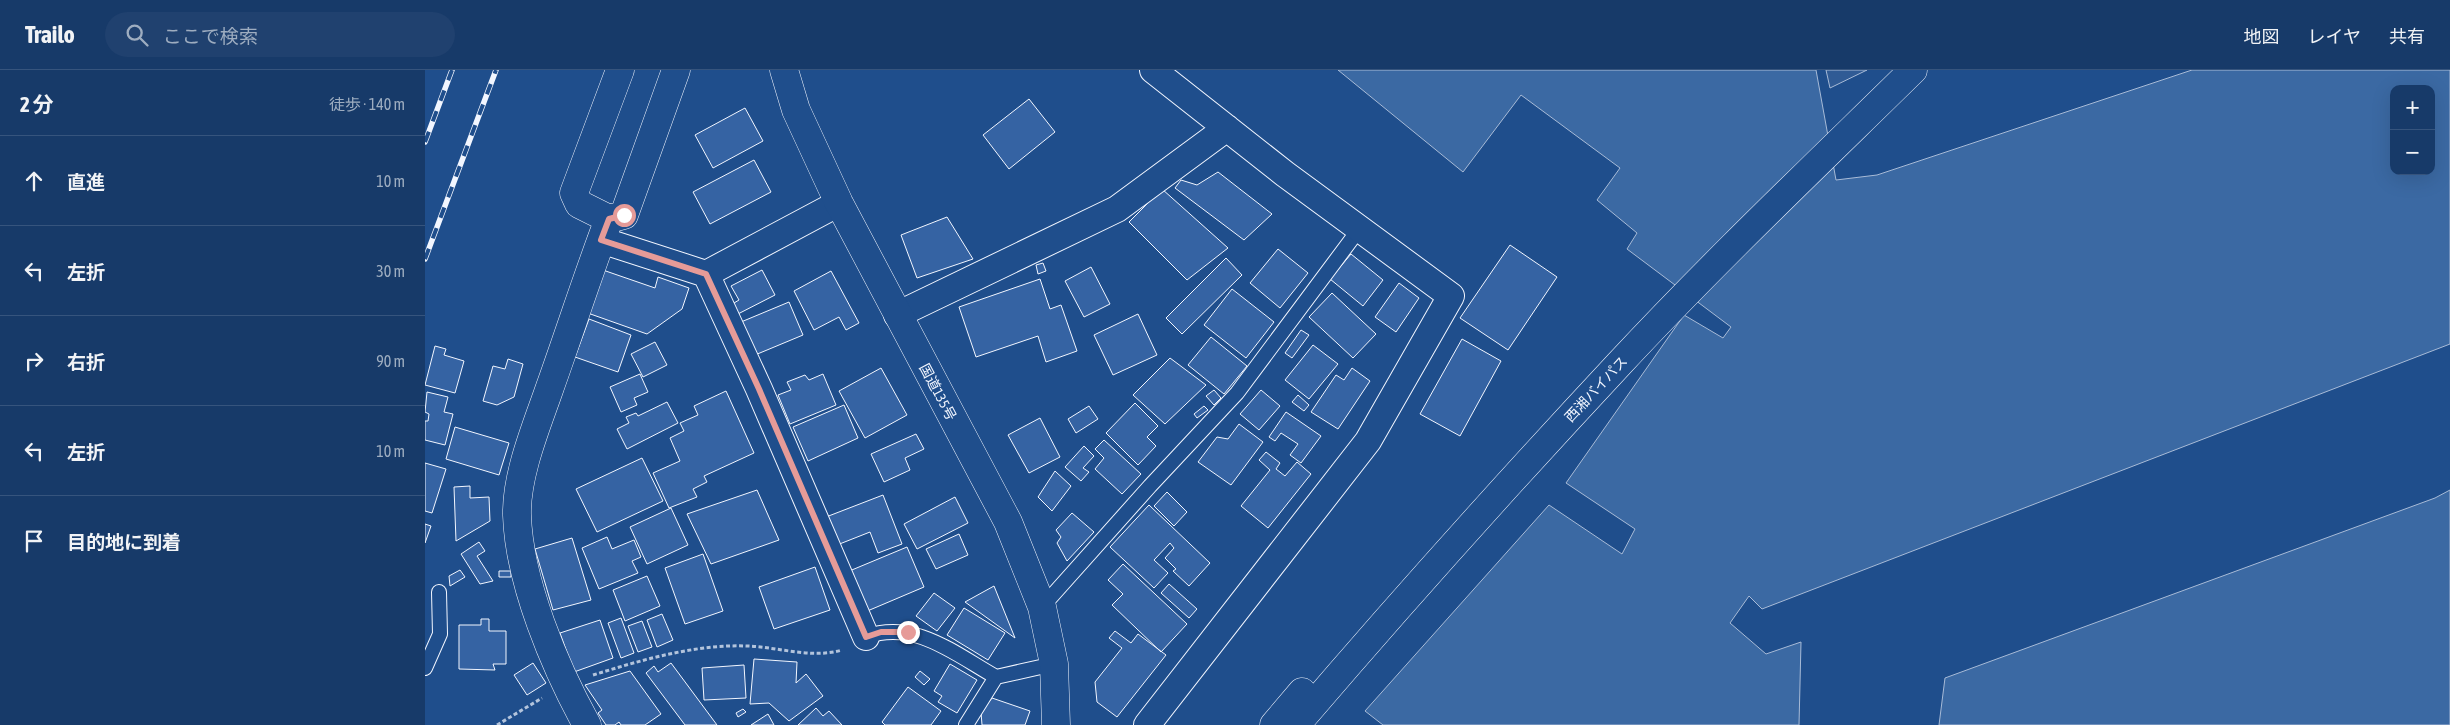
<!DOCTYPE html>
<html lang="ja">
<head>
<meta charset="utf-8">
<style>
	:root { --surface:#173a69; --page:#20416f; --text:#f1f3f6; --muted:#9eadc0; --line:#36547d }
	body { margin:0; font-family:"Asap Condensed","Noto Sans JP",sans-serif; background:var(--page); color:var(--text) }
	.controls { position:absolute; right:15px; top:15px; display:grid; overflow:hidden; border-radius:10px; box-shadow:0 5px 20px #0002 }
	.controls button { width:45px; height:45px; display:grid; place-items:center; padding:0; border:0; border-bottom:1px solid var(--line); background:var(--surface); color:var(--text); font:25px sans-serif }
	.stop { position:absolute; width:15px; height:15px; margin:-11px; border:4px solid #e69b98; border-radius:50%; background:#fff }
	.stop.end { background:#e69b98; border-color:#fff; box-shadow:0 1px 5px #0008 }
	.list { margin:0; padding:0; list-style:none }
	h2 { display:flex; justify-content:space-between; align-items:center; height:65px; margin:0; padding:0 20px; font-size:21px }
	h2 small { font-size:16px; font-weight:400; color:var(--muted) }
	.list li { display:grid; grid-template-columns:32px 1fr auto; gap:15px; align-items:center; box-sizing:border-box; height:90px; padding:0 20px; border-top:1px solid var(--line) }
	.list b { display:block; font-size:19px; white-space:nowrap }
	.list em { font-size:16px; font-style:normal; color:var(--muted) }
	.icon { flex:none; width:28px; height:28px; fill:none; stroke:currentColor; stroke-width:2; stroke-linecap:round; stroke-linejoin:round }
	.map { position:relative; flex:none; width:2025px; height:655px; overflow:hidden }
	header { display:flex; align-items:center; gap:30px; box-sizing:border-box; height:70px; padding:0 25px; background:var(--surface); border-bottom:1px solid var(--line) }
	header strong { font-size:24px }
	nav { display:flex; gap:28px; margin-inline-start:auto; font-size:18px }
	.search { width:350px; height:45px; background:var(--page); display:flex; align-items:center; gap:12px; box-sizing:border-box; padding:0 18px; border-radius:28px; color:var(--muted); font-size:19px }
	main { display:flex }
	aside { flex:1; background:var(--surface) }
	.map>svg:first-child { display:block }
	.parking { fill:#305b95; stroke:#a8bbd7 }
	.water { fill:#3b69a3; stroke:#a8bbd7; fill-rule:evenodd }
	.building { fill:#3563a3; stroke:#f2f6ff }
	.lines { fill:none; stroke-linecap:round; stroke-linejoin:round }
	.service-casing { stroke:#f2f6ff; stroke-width:16 }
	.minor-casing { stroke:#f2f6ff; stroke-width:28 }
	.secondary-casing { stroke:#f2f6ff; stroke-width:29 }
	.trunk-casing { stroke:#f2f6ff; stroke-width:29 }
	.motorway-casing { stroke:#f2f6ff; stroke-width:29 }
	.path { stroke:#b3c4dc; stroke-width:3; stroke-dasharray:4 2.5; stroke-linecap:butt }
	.service { stroke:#1f4e8c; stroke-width:14 }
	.minor { stroke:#1f4e8c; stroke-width:26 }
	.secondary { stroke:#1f4e8c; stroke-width:28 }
	.trunk { stroke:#1f4e8c; stroke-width:28 }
	.motorway { stroke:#1f4e8c; stroke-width:28 }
	.rail-casing { stroke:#f2f6ff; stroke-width:5.5 }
	.rail { stroke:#1f4e8c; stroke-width:4; stroke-dasharray:11; stroke-linecap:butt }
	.route { stroke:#e69b98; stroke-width:6 }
	.labels { text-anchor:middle; stroke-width:4; stroke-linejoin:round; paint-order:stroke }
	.street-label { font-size:14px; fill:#f2f6ff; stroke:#1f4e8c }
</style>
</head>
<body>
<header>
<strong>Trailo</strong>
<div class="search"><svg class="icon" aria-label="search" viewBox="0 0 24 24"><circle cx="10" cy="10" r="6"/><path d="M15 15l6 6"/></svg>ここで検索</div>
<nav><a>地図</a><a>レイヤ</a><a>共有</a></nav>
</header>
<main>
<aside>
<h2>2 分<small>徒歩 · 140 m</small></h2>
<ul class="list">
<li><svg class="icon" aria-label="ahead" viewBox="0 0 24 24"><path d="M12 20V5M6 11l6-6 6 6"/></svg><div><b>直進</b></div><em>10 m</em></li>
<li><svg class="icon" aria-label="left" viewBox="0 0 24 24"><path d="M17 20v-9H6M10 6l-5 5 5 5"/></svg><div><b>左折</b></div><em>30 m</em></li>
<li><svg class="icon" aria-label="right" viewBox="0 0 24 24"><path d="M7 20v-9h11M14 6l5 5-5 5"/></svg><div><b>右折</b></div><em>90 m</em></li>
<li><svg class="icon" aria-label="left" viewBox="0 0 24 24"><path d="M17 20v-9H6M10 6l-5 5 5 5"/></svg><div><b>左折</b></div><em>10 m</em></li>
<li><svg class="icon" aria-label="arrive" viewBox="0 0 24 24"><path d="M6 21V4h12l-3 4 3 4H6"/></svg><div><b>目的地に到着</b></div></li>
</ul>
</aside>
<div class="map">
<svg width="2025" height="655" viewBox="0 0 2025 655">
	<rect width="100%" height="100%" fill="#1f4e8c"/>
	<!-- parking -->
	<path class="parking" d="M1401 0H1442L1405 18Z"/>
	<!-- water -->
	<path class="water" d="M913 0H1391L1411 110 1452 105 1767 0H2025V274L1337 539 1324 526 1305 553 1341 584 1376 572 1374 655H958L940 641 1124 435 1197 484 1210 459 1141 413 1259 245 1298 268 1306 257 1202 179 1212 163 1172 130 1195 98 1096 25 1038 102ZM1969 19H2006V101H1969Z
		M2025 420V655H1514L1520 608 2010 428Z"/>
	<!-- building -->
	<path class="building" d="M604 29 630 62 584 99 558 65Z
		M320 38 338 71 288 98 270 65Z
		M329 90 346 122 285 154 268 122Z
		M793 102 847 144 819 170 750 118 756 110 772 115Z
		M737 119 803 178 762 210 704 152Z
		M522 147 548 189 492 208 476 165Z
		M1085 175 1132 207 1083 280 1035 248Z
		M853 179 883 203 855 238 825 213Z
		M926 184 958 210 938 236 905 209Z
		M801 188 817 205 757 264 741 248Z
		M618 193 621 201 613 204 611 195Z
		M666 197 685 234 659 247 640 211Z
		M172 198 230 218 233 207 264 218 257 239 222 264 157 241Z
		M337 200 350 225 309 246 304 236 314 230 306 216Z
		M406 201 434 253 421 260 414 247 389 260 369 221Z
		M615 209 625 239 636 235 652 281 621 292 613 266 551 287 534 237Z
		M974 213 994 228 971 262 950 247Z
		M807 219 849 252 821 288 779 255Z
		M907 223 951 264 928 288 884 247Z
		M364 232 378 265 330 285 316 252Z
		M713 244 732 285 688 305 669 265Z
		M164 249 206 265 193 302 150 287Z
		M876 260 884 265 867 288 860 283Z
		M786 267 822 296 799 324 763 295Z
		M1037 269 1076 291 1035 366 995 344Z
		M230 272 242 295 218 307 206 284Z
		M888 275 913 294 884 329 860 310Z
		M10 276 21 279 19 285 39 291 30 323 0 315Z
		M745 288 781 315 740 354 708 325Z
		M83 289 98 294 89 327 72 335 58 331 68 296 80 299Z
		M456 298 482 345 440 368 414 321Z
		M927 298 945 311 913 359 886 342 911 305 919 310Z
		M215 304 223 322 209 328 212 335 196 342 185 317Z
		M398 304 411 335 365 354 353 325 366 320 362 312 380 305 384 310Z
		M789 320 796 328 789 335 781 326Z
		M836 320 855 336 834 360 815 344Z
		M301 321 329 383 279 406 282 412 268 419 272 427 244 438 228 403 255 391 245 368 259 361 255 353 273 345 269 336Z
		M2 322 23 327 19 342 28 344 20 375 0 370V351H3L4 344 0 342Z
		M873 325 884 335 879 341 867 332Z
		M242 332 253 353 202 379 192 359 204 353 201 347 211 343 213 346Z
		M710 333 733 356 722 367 731 376 713 395 681 363Z
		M419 335 433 368 383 391 368 357Z
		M664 336 673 349 651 363 643 349Z
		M779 336 783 340 772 348 769 344Z
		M861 342 896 366 876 393 865 385 873 374 856 363 850 371 844 367Z
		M615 348 635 387 604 403 583 365Z
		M814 354 838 372 806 415 773 392 792 367 803 369Z
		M30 357 84 373 74 405 21 389Z
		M491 364 499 379 480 388 485 400 459 412 446 384Z
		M679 370 716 404 697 424 670 399 679 388 670 379Z
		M659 376 669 386 658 398 664 402 656 411 640 397Z
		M841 382 855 393 851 399 860 406 872 392 886 404 843 458 816 436 845 400 834 390Z
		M217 388 238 431 172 462 151 419Z
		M0 393 21 399 7 443 0 441Z
		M630 401 646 416 627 441 613 427Z
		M45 416V428L64 427 65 451 31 471 29 417Z
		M332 420 354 470 286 494 262 444Z
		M742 422 762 442 749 456 729 436Z
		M458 425 477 474 453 483 445 462 412 475 401 447Z
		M530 427 543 453 492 479 479 454Z
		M724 435 785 493 764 516 748 501 751 499 740 488 749 478 745 473 729 490 743 503 729 518 685 477Z
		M246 438 263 475 222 494 205 457Z
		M647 443 669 462 642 491 632 473 636 467 631 460Z
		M0 454 6 456 0 473Z
		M534 464 543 485 511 499 501 479Z
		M182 467 187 479 209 470 216 487 207 491 213 503 174 519 157 478Z
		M147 468 166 530 128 540 110 479Z
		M54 472 60 481 52 486 68 511 55 514 36 484Z
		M482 477 499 517 440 542 422 502Z
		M278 484 298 541 260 554 240 498Z
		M698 494 762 554 736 582 687 535 698 524 683 510Z
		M390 497 405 540 349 559 334 517Z
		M35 500 40 507 25 516 24 506Z
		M74 501H86V507H74Z
		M222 506 235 536 200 551 188 520Z
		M744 514 772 539 764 548 736 523Z
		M569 516 590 568 540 532Z
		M509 523 530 538 512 561 491 546Z
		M539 538 580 563 563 590 522 565Z
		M237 544 248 570 232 577 222 550Z
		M196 548 209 583 196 588 183 553Z
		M56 549H64V561H81V594H68L70 600 34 599V555H56Z
		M175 550 188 588 149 602 135 563Z
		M217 551 227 577 213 582 203 556Z
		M690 561 706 573 713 564 741 585 692 647 672 632 670 612 697 578 684 568Z
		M329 589 372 592 371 613 381 604 398 626 364 651 344 633 325 634Z
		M108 593 121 613 102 625 89 605Z
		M246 593 292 655H260L221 603 229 596 233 602Z
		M525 594 552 610 532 643 513 632 517 626 509 621Z
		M319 595 321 628 279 630 277 598Z
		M205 601 236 644 220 655H196L194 652 190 655H181L173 643 177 640 160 615Z
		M495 601 505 609 499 615 490 607Z
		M483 617 516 641 506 655H460L457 652Z
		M567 628 605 641 600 655H557L556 642Z
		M391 638 398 646 404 641 417 655H373Z
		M318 639 321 642 313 647 311 643Z
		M343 644 349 655H326Z"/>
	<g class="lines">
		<!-- service casing -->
		<g class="service-casing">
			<path id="service" d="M617 537 725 416 812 323 935 158
				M441 567C489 549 530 584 571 607L629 594
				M0 598 15 564 14 522
				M541 655 571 607"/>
		</g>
		<!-- minor casing -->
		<g class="minor-casing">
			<path id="minor" d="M414 133 281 204 334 319 441 567
				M176 170 281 204
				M472 245 692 139 802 58
				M722 655 943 371 1026 226 860 104 728 0"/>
		</g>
		<!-- secondary casing -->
		<g class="secondary-casing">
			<path id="secondary" d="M195 0 149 123 154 134 184 149 199 145 251 0
				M162 655C130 597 94 512 92 445 91 404 112 355 125 317 145 261 163 204 184 149"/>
		</g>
		<!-- trunk casing -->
		<g class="trunk-casing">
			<path id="trunk" d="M359 0 371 40 414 133 583 452 617 537 629 594 631 655"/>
		</g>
		<!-- motorway casing -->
		<g class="motorway-casing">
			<path id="motorway" d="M849 655 877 622
				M871 655C976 532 1084 412 1194 294 1288 193 1389 97 1488 0"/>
		</g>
		<!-- path -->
		<path class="path" d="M168 605C217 590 270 574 322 576 353 577 387 589 417 580
			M72 655 117 628"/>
		<!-- service -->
		<use href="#service" class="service"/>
		<!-- minor -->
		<use href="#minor" class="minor"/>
		<!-- secondary -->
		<use href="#secondary" class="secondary"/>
		<!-- trunk -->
		<use href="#trunk" class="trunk"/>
		<!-- motorway -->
		<use href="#motorway" class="motorway"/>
		<!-- rail casing -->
		<g class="rail-casing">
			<path id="rail" d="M0 72 27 0
				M0 189 71 0"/>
		</g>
		<!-- rail -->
		<use href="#rail" class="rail"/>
	</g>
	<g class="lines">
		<!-- route -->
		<path class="route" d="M199 145 184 149 176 170 281 204 334 319 441 567 456 562H483"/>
	</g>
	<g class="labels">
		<!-- street labels -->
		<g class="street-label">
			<text transform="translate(1171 319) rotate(-47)" y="5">西湘バイパス</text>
			<text transform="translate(513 322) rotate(62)" y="5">国道135号</text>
		</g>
	</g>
</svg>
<div class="controls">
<button>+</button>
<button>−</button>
</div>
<div class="stop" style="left:199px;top:145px"></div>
<div class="stop end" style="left:483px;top:562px"></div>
</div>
</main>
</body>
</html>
